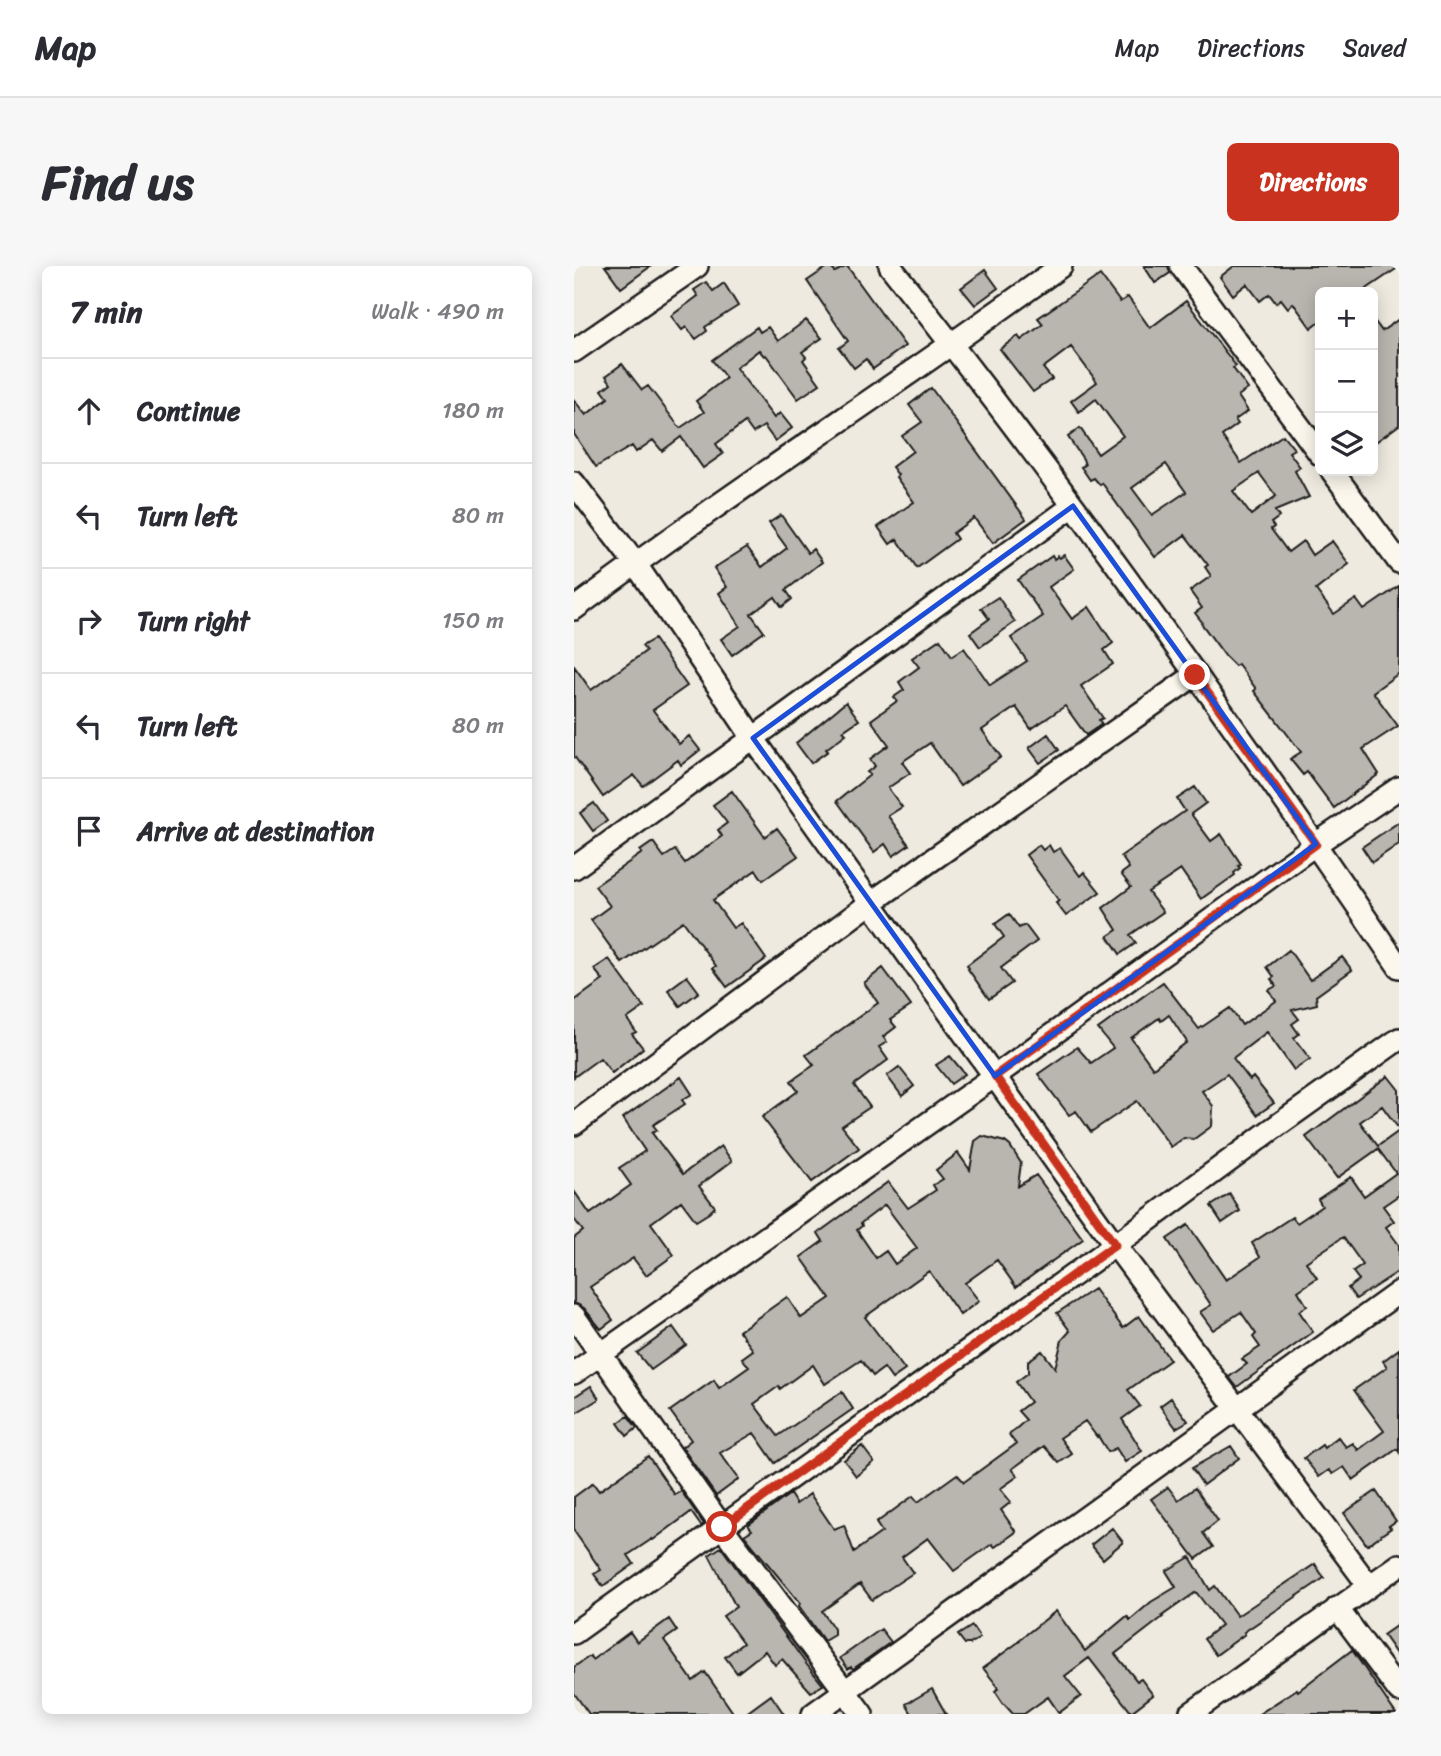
<!DOCTYPE html>
<html lang="en">
<head>
<meta charset="utf-8">
<style>
	:root { --surface:#fff; --page:#f7f7f7; --text:#2b2b33; --muted:#7c7c81; --line:#e1e1e2; --accent:#c8321e }
	body { margin:0; font-family:Sriracha,sans-serif; background:var(--page); color:var(--text) }
	.controls { position:absolute; right:21px; top:21px; display:grid; overflow:hidden; border-radius:10px; box-shadow:0 4px 18px #0003 }
	.controls button { width:63px; height:63px; display:grid; place-items:center; padding:0; border:0; border-bottom:2px solid var(--line); background:var(--surface); color:var(--text); font:35px sans-serif }
	.stop { position:absolute; width:21px; height:21px; margin:-16px; border:5px solid #c8321e; border-radius:50%; background:#fff }
	.stop.end { background:#c8321e; border-color:#fff; box-shadow:0 2px 7px #0008 }
	.list { margin:0; padding:0; list-style:none }
	h2 { display:flex; justify-content:space-between; align-items:center; height:91px; margin:0; padding:0 28px; font-size:30px }
	h2 small { font-size:23px; font-weight:400; color:var(--muted) }
	.list li { display:grid; grid-template-columns:46px 1fr auto; gap:21px; align-items:center; box-sizing:border-box; height:105px; padding:0 28px; border-top:2px solid var(--line) }
	.list b { display:block; font-size:26px; white-space:nowrap }
	.list em { font-size:23px; font-style:normal; color:var(--muted) }
	.icon { flex:none; width:38px; height:38px; fill:none; stroke:currentColor; stroke-width:2; stroke-linecap:round; stroke-linejoin:round }
	.map { position:relative; flex:none; width:825px; height:1448px; overflow:hidden; border-radius:10px }
	header { display:flex; align-items:center; gap:42px; box-sizing:border-box; height:98px; padding:0 35px; background:var(--surface); border-bottom:2px solid var(--line) }
	header strong { font-size:33px }
	nav { display:flex; gap:38px; margin-inline-start:auto; font-size:24px }
	.intro { display:flex; align-items:center; justify-content:space-between; box-sizing:border-box; height:168px; padding:0 42px }
	h1 { margin:0; font-size:49px }
	.button { padding:18px 32px; border-radius:10px; background:var(--accent); color:#fff; font-size:24px; font-weight:700 }
	main { display:flex; gap:42px; padding:0 42px }
	aside { flex:1; background:var(--surface); border-radius:10px; box-shadow:0 4px 18px #0003 }
	.map>svg:first-child { display:block }
	.building { fill:#b9b6af; stroke:#1c1c1c; stroke-width:2; fill-rule:evenodd }
	.lines { fill:none; stroke-linecap:round; stroke-linejoin:round }
	.street-casing { stroke:#1c1c1c; stroke-width:26 }
	.street { stroke:#fbf7ec; stroke-width:21 }
	.route { stroke:#c8321e; stroke-width:9 }
	.marked { fill:none; stroke:#1d4ed8; stroke-width:5; stroke-linejoin:round }
</style>
</head>
<body>
<header>
<strong>Map</strong>
<nav><a>Map</a><a>Directions</a><a>Saved</a></nav>
</header>
<div class="intro"><h1>Find us</h1><a class="button">Directions</a></div>
<main>
<aside>
<h2>7 min<small>Walk · 490 m</small></h2>
<ul class="list">
<li><svg class="icon" aria-label="ahead" viewBox="0 0 24 24"><path d="M12 20V5M6 11l6-6 6 6"/></svg><div><b>Continue</b></div><em>180 m</em></li>
<li><svg class="icon" aria-label="left" viewBox="0 0 24 24"><path d="M17 20v-9H6M10 6l-5 5 5 5"/></svg><div><b>Turn left</b></div><em>80 m</em></li>
<li><svg class="icon" aria-label="right" viewBox="0 0 24 24"><path d="M7 20v-9h11M14 6l5 5-5 5"/></svg><div><b>Turn right</b></div><em>150 m</em></li>
<li><svg class="icon" aria-label="left" viewBox="0 0 24 24"><path d="M17 20v-9H6M10 6l-5 5 5 5"/></svg><div><b>Turn left</b></div><em>80 m</em></li>
<li><svg class="icon" aria-label="arrive" viewBox="0 0 24 24"><path d="M6 21V4h12l-3 4 3 4H6"/></svg><div><b>Arrive at destination</b></div></li>
</ul>
</aside>
<div class="map">
<svg width="825" height="1448" viewBox="0 0 825 1448">
	<rect width="100%" height="100%" fill="#eeeadf"/>
	<filter id="ink" filterUnits="userSpaceOnUse"><feTurbulence type="fractalNoise" baseFrequency=".0143" numOctaves="2"/><feDisplacementMap in="SourceGraphic" scale="14" xChannelSelector="R" yChannelSelector="G"/><feConvolveMatrix kernelMatrix="1 2 1 2 8 2 1 2 1" color-interpolation-filters="sRGB"/></filter>
	<g filter="url(#ink)">
		<!-- building -->
		<path class="building" d="M31 0H77L47 22Z
			M255 0 261 6 273 0 331 80 299 103 292 93 280 102 265 82 274 75 233 15Z
			M570 0H594L596 7 581 17Z
			M660 0H825V1L788 26H746V55L737 62 719 37 714 42 707 33 702 37 695 28 686 35 673 18 659 29 646 11Z
			M411 4 424 22 401 39 387 22Z
			M526 9 546 36 554 31 576 62 612 35 662 100 659 102 674 123 664 130 674 145 661 154 664 158 648 170 667 197 709 169 720 183 715 186 726 201 721 205 735 231 701 245 705 251 697 257 700 261 697 263 714 286 729 275 738 289 758 275 775 298 742 324 760 348 782 333 790 344 825 320V407L799 426 824 460 789 483 805 508 760 542 733 506 729 509 716 493 727 486 680 425 682 423 664 398 661 400 652 391 627 357 628 356 621 347 628 342 616 325 637 310 631 301 634 299 611 269 581 291 528 217 526 219 520 212 516 214 507 201 511 199 509 193 494 171 506 162 524 188 549 170 522 133 505 146 497 135 523 116 497 81 469 102 478 113 459 126 426 83 444 70 447 74 469 58 464 52ZM592 198 612 226 578 249 558 222ZM685 207 702 230 677 249 659 225Z
			M132 16 139 25 150 17 164 40 131 61 133 65 122 73 112 61 108 64 97 50 124 30 120 24Z
			M799 53 808 65 825 53V159L799 178Z
			M232 54 248 72 228 86 232 91 229 94 246 118 224 133 192 89 190 90 185 84 162 102 200 152 206 147 218 162 201 175 190 160 179 167 171 156 142 178 149 188 129 202 107 171 88 185 79 174 62 186 58 180 22 201 0 168V134L12 149 34 132 28 124 37 117 32 110 48 98 68 124 74 120 106 162 130 146 122 135 152 112 138 94 183 61 186 66 194 61 204 75Z
			M357 122 452 253 419 277 400 252 379 267 383 273 343 302 323 273 316 278 304 261 340 236 322 211 324 209 318 201 339 185 328 170 348 156 335 139Z
			M207 249 234 287 239 283 248 296 212 324 218 333 208 341 201 331 177 348 190 366 158 389 147 373 166 360 145 327 153 321 140 302 173 281 188 301 213 282 195 257Z
			M490 289 500 303 475 321 498 353 515 341 539 377 530 384 539 398 507 420 529 452 525 454 528 458 512 469 491 440 457 463 442 441 408 464 427 491 386 520 356 477 328 496 336 507 314 522 328 541 314 550 335 579 319 590 311 578 300 586 263 535 296 509 293 506 301 500 296 493 315 479 297 454 323 435 320 431 330 424 325 416 345 401 338 392 366 373 378 390 390 382 416 419 453 395 437 372 469 350 444 314 478 290 480 293 484 290 486 292Z
			M424 331 441 356 406 381 396 367 415 353 407 342Z
			M80 373 113 420 79 444 105 478 115 470 126 484 107 499 104 494 69 520 60 509 29 531 0 490V400L17 424 72 385 68 380Z
			M272 436 285 454 269 465 272 468 252 483 254 485 237 497 222 477Z
			M474 468 485 484 466 497 455 482Z
			M621 521 632 537 617 548 637 575 647 568 667 598 664 600 666 602 660 607 661 609 627 633 607 604 574 626 589 646 556 669 562 677 546 688 534 670 543 664 529 642 557 621 547 608 555 602 547 590 611 545 603 533Z
			M158 525 191 571 203 562 224 590 189 614 182 604 139 634 159 662 167 657 192 693 153 721 139 702 142 700 109 655 48 697 17 654 36 640 21 620 68 587 66 585 79 576 90 591 101 584 111 597 148 570 144 564 153 557 139 539Z
			M20 537 33 555 19 565 6 547Z
			M825 556V578L798 596 788 581Z
			M465 579 469 584 475 579 479 586 486 582 506 610 510 606 526 626 492 650 482 637 485 635 452 589Z
			M435 648 445 662 451 659 463 675 427 702 438 717 415 733 394 703 395 702 393 699 430 671 421 658Z
			M715 684 736 714 768 691 778 704 742 730 743 738 718 744 725 753 718 758 725 768 720 772 736 793 720 804 693 766 659 792 676 814 679 811 700 837 683 849 653 808 628 825 639 840 638 860 620 873 610 872 597 881 563 835 517 866 502 845 495 849 464 808 503 781 517 797 539 782 524 763 589 716 625 763 656 742 668 759 702 735 695 724 702 720 697 713 700 711 693 701ZM595 749 613 776 579 802 557 772 585 752 587 755Z
			M35 693 70 741 53 753 62 766 58 768 69 782 38 807 26 792 0 811V735L29 714 20 703Z
			M309 702 337 740 316 754 322 761 309 771 313 776 305 781 314 794 280 819 296 841 268 860 285 882 238 916 188 851 224 825 217 815 240 799 232 789 304 737 290 717Z
			M113 710 125 726 106 740 94 724Z
			M376 790 391 808 377 818 362 799Z
			M325 801 340 820 328 830 313 810Z
			M814 810 825 824V863L808 840 786 856 804 880 825 865V929L809 940 820 955 812 961 825 979V1005L782 1033 774 1022 785 1014 779 1006 789 999 769 971 732 996 743 1012 724 1025 733 1040 725 1045 739 1066 663 1121 655 1111 673 1098 668 1093 686 1081 679 1071 682 1068 667 1046 639 1064 626 1046 637 1039 593 973 614 959 652 1014 686 991 678 977 718 951 723 957 748 940 744 933 777 911 790 930 822 907 804 883 763 912 732 871Z
			M107 811 118 828 108 834 111 838 79 859 83 864 78 867 109 908 147 880 158 895 125 920 141 941 135 947 122 955 107 935 77 957 100 989 72 1009 59 992 16 1021 39 1054 27 1063 10 1042 0 1037V972L9 965 0 953V925L16 948 57 919 45 902 71 885 49 852Z
			M408 870 431 876 436 880 447 897 444 920 462 909 509 973 442 1021 423 994 391 1017 405 1035 386 1049 355 1005 291 1051 331 1104 318 1113 310 1102 299 1110 287 1094 251 1118 239 1099 206 1123 205 1120 180 1138 204 1170 268 1126 279 1143 201 1197 180 1167 146 1187 165 1213 142 1230 108 1181 117 1174 96 1145 140 1114 145 1122 175 1101 168 1092 179 1084 165 1065 210 1033 213 1031 227 1052 256 1032 227 991 249 975 244 967 314 916 334 942 362 924 359 919 369 913 362 904 384 887 396 904 401 875ZM311 939 343 982 321 998 312 985 302 992 283 964 288 960 287 957Z
			M656 928 666 945 648 957 637 940Z
			M520 1023 549 1062 565 1050 596 1094 554 1124 566 1140 548 1153 568 1185 551 1196 542 1182 534 1186 524 1170 523 1171 511 1155 486 1172 498 1188 485 1197 470 1180 438 1203 444 1210 426 1223 437 1236 427 1244 442 1266 421 1281 418 1278 380 1305 354 1272 328 1291 339 1307 298 1334 286 1318 248 1345 260 1363V1369L250 1375 225 1340 226 1337 170 1269 178 1264 174 1259 216 1228 222 1238 236 1228 260 1263 270 1259 280 1286 308 1266 302 1257 339 1230 344 1236 383 1208 390 1216 442 1178 435 1169 452 1154 444 1145 456 1136 442 1116 454 1107V1095L468 1085 481 1102 488 1074 496 1065 483 1047Z
			M99 1061 112 1079 77 1104 63 1087Z
			M825 1083V1186L823 1183 779 1214 770 1201 759 1208 755 1204 745 1211 730 1192 748 1179 750 1182 764 1171 772 1181 779 1177 784 1184 810 1165 780 1124 813 1101 809 1095Z
			M17 1120 25 1133 0 1148V1131Z
			M597 1132 614 1155 602 1162 586 1140Z
			M54 1150 63 1162 53 1170 44 1157Z
			M288 1180 300 1196 282 1210 270 1194Z
			M657 1180 665 1192 629 1219 618 1202Z
			M74 1190 101 1229 107 1225 130 1258 127 1260 117 1246 79 1274 78 1273 54 1289 60 1298 29 1320 20 1308 27 1304 0 1265V1231L19 1217 25 1225Z
			M594 1221 604 1234 621 1222 644 1255 629 1267 639 1281 622 1293 577 1233Z
			M802 1225 822 1255 815 1260 817 1262 793 1279 770 1247Z
			M538 1262 549 1276 529 1293 517 1279Z
			M147 1281 233 1399 249 1419 237 1426 208 1393 201 1399 191 1385 163 1407 151 1391 169 1377 149 1350 162 1341 135 1289Z
			M616 1291 636 1324 641 1320 663 1350 741 1298 750 1312 670 1366 671 1368 642 1389 630 1373 647 1359 622 1326 588 1350 589 1351 541 1388 563 1415 567 1413 579 1429 557 1446 515 1392 491 1410 507 1430 485 1447 474 1431 450 1448H439L429 1437 421 1425 425 1422 409 1402 446 1375 445 1374 482 1345 511 1385 553 1350 556 1354 577 1336 602 1321 592 1305Z
			M95 1353 103 1365 90 1374 119 1415 131 1406 160 1448H15L0 1427V1401L16 1390 18 1394 56 1366 63 1376Z
			M825 1358V1392L809 1369Z
			M398 1360 406 1372 396 1378H391L384 1369Z
			M307 1363 317 1376 279 1403 277 1401 274 1403 266 1392Z
			M778 1384 822 1448H685L723 1423 724 1425Z
			M358 1423 372 1448H338L332 1438Z
			M197 1429 210 1448H171Z"/>
		<g class="lines">
			<!-- street casing -->
			<g class="street-casing">
				<path id="street" d="M316 0C495 226 663 462 825 701
					M607 0 746 188
					M0 85 123 0
					M758 205 825 296
					M0 217 61 297 179 472 541 979 795 1320
					M0 343C159 224 327 117 487 0
					M0 602 499 240
					M0 858 298 636 621 409
					M0 1050 148 1261 288 1448
					M0 1107 421 810 742 578 825 522
					M763 1342 825 1425
					M0 1367 541 979 697 864 825 773
					M239 1448 825 1026
					M616 1448 825 1299"/>
			</g>
			<!-- street -->
			<use href="#street" class="street"/>
		</g>
	</g>
	<g class="lines" filter="url(#ink)">
		<!-- route -->
		<path class="route" d="M148 1261 541 979 421 810 742 578 621 409"/>
	</g>
	<!-- marked area -->
	<path class="marked" d="M499 240 742 578 421 810 179 472Z"/>
</svg>
<div class="controls">
<button>+</button>
<button>−</button>
<button><svg class="icon" aria-label="layers" viewBox="0 0 24 24"><path d="M12 4l9 5-9 5-9-5zM3 14l9 5 9-5"/></svg></button>
</div>
<div class="stop" style="left:148px;top:1261px"></div>
<div class="stop end" style="left:621px;top:409px"></div>
</div>
</main>
</body>
</html>
